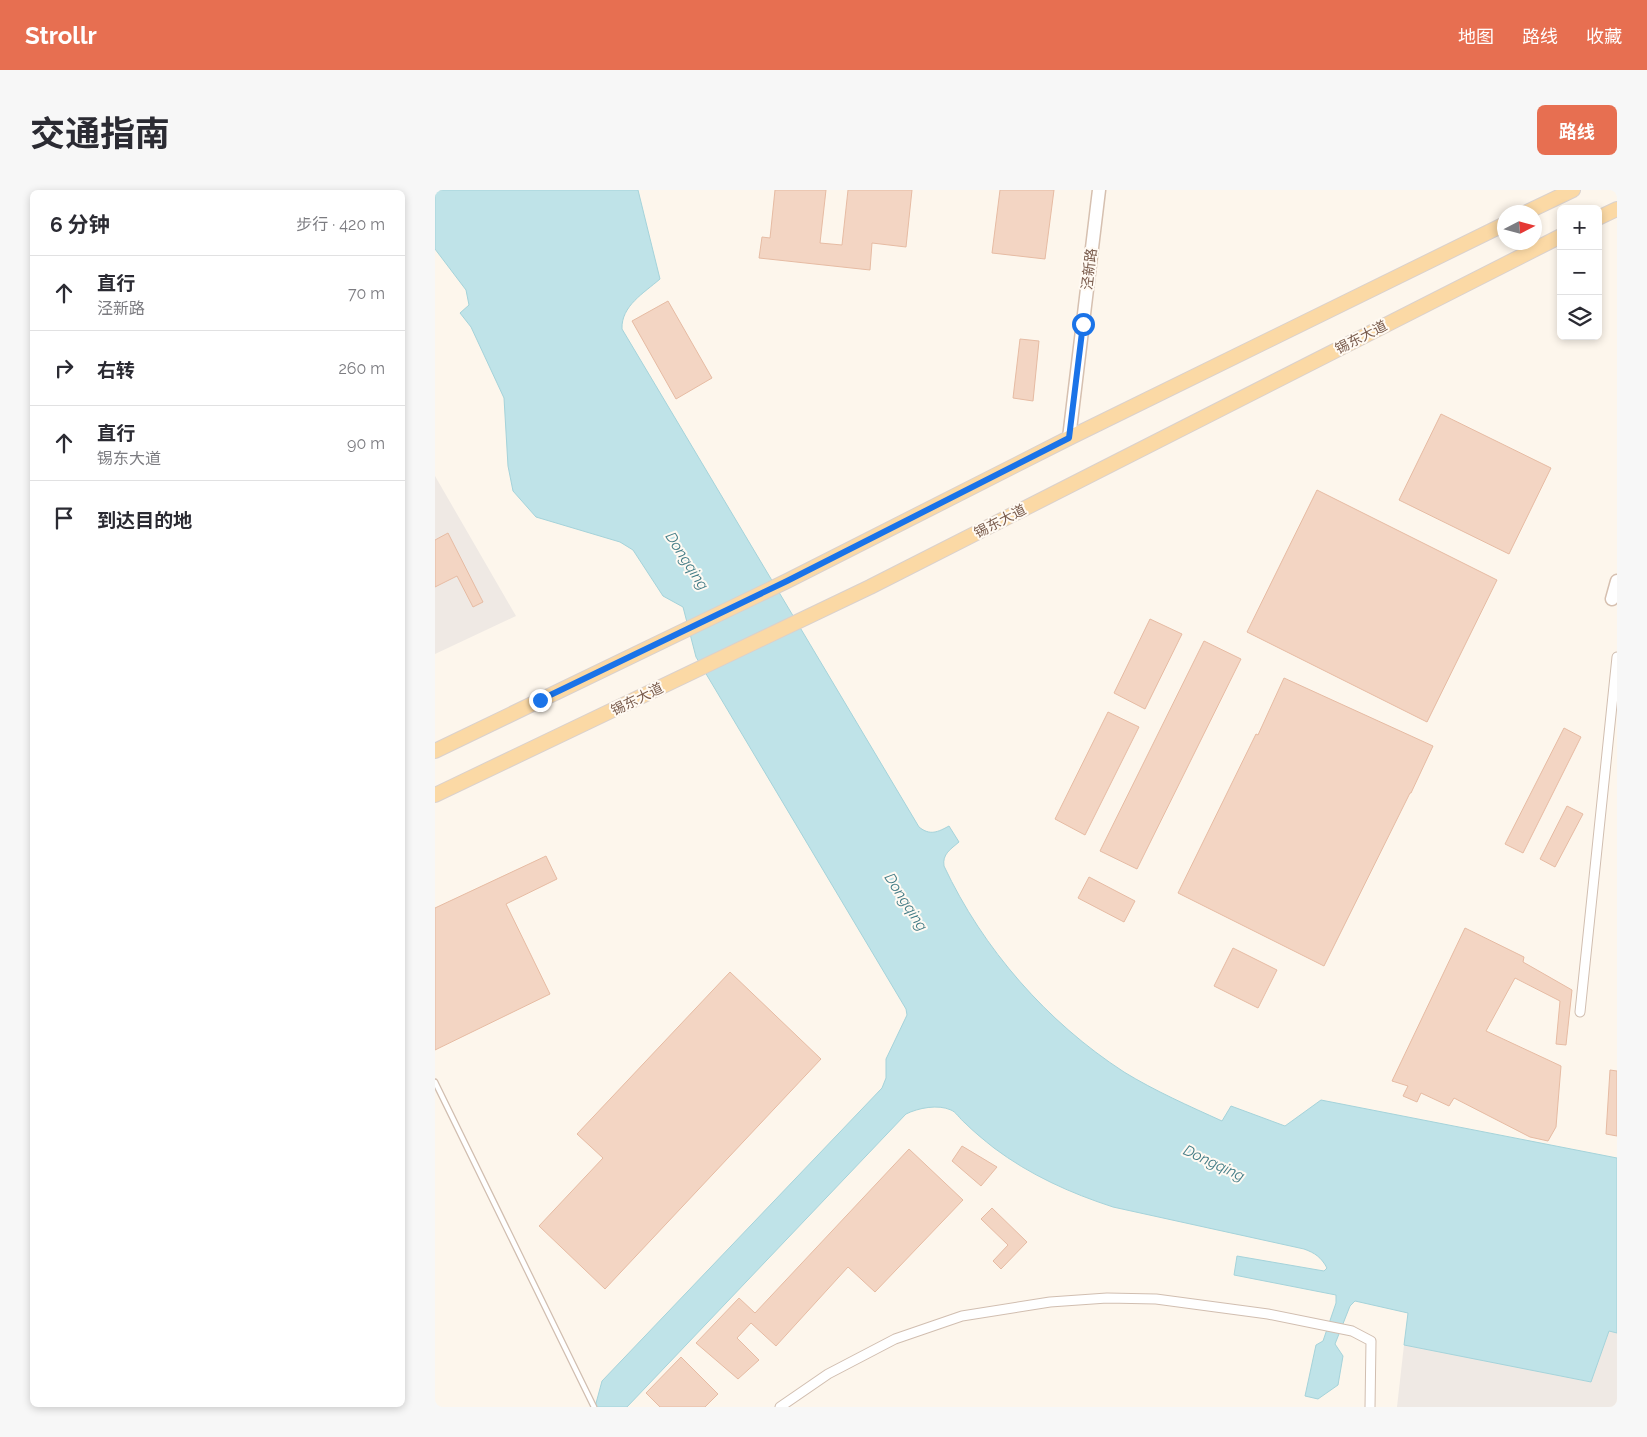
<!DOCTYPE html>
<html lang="zh">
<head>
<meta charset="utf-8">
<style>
	:root { --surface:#fff; --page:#f7f7f7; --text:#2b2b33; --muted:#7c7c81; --line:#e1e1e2; --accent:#e76f51 }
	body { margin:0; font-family:Raleway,"Noto Sans SC",sans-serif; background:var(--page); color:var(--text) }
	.controls { position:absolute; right:15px; top:15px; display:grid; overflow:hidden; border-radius:8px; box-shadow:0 2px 8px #0003 }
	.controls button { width:45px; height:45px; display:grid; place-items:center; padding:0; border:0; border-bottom:1px solid var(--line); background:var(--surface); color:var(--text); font:25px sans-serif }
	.compass { position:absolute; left:1062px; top:15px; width:45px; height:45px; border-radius:50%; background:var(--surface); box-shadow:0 2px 8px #0003; rotate:84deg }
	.stop { position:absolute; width:15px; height:15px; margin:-11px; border:4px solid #1a73e8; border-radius:50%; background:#fff }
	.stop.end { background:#1a73e8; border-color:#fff; box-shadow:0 1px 5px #0008 }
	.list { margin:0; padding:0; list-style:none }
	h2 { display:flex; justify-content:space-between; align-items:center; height:65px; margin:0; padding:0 20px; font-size:21px }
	h2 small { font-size:16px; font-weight:400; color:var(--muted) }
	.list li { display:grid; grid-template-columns:32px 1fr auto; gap:15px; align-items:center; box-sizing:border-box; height:75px; padding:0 20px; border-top:1px solid var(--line) }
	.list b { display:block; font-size:19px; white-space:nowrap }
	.list p { margin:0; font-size:16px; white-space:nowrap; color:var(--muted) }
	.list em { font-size:16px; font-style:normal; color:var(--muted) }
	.icon { flex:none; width:28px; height:28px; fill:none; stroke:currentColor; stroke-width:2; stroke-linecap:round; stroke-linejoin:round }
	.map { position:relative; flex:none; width:1182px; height:1217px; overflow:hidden; border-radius:8px }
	header { display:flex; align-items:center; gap:30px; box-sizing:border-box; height:70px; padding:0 25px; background:var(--accent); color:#fff }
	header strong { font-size:24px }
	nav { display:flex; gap:28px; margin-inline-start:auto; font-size:18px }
	.intro { display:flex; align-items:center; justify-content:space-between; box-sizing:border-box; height:120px; padding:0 30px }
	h1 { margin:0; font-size:35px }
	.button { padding:12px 22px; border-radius:8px; background:var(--accent); color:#fff; font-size:18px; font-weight:700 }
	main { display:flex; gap:30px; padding:0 30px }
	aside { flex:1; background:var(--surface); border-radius:8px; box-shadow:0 2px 8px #0003 }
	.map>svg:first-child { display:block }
	.industrial { fill:#efe9e4 }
	.water { fill:#bfe3e8; stroke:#a5d3da }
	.building { fill:#f3d5c3; stroke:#e6bba3 }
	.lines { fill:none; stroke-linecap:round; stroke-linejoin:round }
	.lane-casing { stroke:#d1beb0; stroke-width:7 }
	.street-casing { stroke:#d1beb0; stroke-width:11 }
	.secondary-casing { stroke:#d6c0b0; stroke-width:15 }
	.primary-casing { stroke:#dad1cd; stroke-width:16 }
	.lane { stroke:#fff; stroke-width:4.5 }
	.street { stroke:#fff; stroke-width:9 }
	.secondary { stroke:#fff; stroke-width:12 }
	.primary { stroke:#fbd9a5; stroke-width:14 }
	.route { stroke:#1a73e8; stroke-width:6 }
	.labels { text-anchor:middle; stroke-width:4; stroke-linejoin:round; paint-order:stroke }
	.street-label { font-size:14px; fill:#7a5c4d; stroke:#fffaf3 }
	.water-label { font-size:15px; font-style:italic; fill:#437c86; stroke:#fffaf3 }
</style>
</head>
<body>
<header>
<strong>Strollr</strong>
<nav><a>地图</a><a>路线</a><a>收藏</a></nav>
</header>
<div class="intro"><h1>交通指南</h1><a class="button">路线</a></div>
<main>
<aside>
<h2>6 分钟<small>步行 · 420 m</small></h2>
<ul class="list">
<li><svg class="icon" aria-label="ahead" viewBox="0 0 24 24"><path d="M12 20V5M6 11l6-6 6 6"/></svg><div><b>直行</b><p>泾新路</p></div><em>70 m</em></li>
<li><svg class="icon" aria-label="right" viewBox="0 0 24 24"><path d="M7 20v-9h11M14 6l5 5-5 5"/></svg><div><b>右转</b></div><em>260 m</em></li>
<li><svg class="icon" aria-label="ahead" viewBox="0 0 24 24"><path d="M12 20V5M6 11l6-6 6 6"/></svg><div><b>直行</b><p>锡东大道</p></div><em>90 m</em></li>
<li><svg class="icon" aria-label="arrive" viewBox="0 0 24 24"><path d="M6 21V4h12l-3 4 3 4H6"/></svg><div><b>到达目的地</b></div></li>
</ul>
</aside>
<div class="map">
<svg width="1182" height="1217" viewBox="0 0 1182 1217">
	<rect width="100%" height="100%" fill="#fdf6ec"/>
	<!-- industrial -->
	<path class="industrial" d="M0 286 81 426 0 464Z
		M1174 1141 1182 1143V1217H962L969 1155 1155 1192Z"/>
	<!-- water -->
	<path class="water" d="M0 0H203L225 89C209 103 186 116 187 139L484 637C495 646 503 642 514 636L524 652C516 659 507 664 509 676 548 759 612 832 689 882 720 901 754 916 787 931L796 916 850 936 886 910 1182 968V1143L1174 1141 1156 1192 969 1155 973 1123 920 1111 915 1116 900 1154 908 1166 903 1195 883 1209 870 1206 881 1155 888 1151 901 1113V1105L799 1085 802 1066 889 1081 892 1078C886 1067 880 1063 869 1059L678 1017C635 1003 595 985 559 958 549 950 539 942 530 933 525 929 521 922 516 920 503 914 483 918 471 924L192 1217H160L167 1191 447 898 451 888V869L472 825 471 819 261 467 248 417 228 406 198 360 185 352 101 327 78 301 73 276 69 208 36 137 25 123 34 115 31 100 0 59Z"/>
	<!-- building -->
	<path class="building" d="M340 0H391L385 53 407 55 413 0H477L471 57 437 53 435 80 324 68 327 47 335 48Z
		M565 0H619L610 69 557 63Z
		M233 111 277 188 241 209 197 131Z
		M585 149 604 151 598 211 578 208Z
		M1006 224 1116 278 1074 364 964 310Z
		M882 300 1062 390 992 532 812 442Z
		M13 343 48 412 38 417 22 386 0 397V350Z
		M715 429 747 444 710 519 679 503Z
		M769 451 806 469 702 679 665 661Z
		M849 488 998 556 976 603H975L889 776 743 703 821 544 823 545Z
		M673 522 704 537 650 645 620 629Z
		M1129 538 1146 547 1088 663 1070 654Z
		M1132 616 1148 624 1120 677 1105 669Z
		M111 666 122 689 71 714 115 804 0 860V718Z
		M654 687 700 711 689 732 643 708Z
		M1030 738 1089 767 1088 772 1137 800 1131 855 1121 854 1125 811 1080 788 1051 841 1126 876 1121 937 1113 951 1095 947 1019 908 1014 916 986 903 982 912 968 906 973 896 957 891Z
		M798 758 842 780 823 818 779 796Z
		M295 782 386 869 170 1099 104 1036 168 968 142 944Z
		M1175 880 1182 881V946L1171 944Z
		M527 956 562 977 546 996 517 971Z
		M474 959 528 1010 440 1102 413 1077 341 1156 316 1133 302 1148 324 1170 303 1189 261 1153 304 1108 320 1123Z
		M557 1018 592 1052 566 1079 558 1071 573 1055 546 1029Z
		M246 1167 283 1204 270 1217H225L211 1203Z"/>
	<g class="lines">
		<!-- lane casing -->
		<g class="lane-casing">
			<path id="lane" d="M0 892 159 1217"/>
		</g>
		<!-- street casing -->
		<g class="street-casing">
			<path id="street" d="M1145 822 1182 467
				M345 1217 393 1184 460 1149 527 1126 615 1112 672 1108 721 1109 833 1124 917 1141 936 1151 935 1217"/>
		</g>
		<!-- secondary casing -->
		<g class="secondary-casing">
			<path id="secondary" d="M634 248 664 0
				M1177 409 1182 391"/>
		</g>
		<!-- primary casing -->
		<g class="primary-casing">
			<path id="primary" d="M1092 22 1138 0
				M1163 28 1182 19
				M0 561 352 391 634 248 1070 34
				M0 605 435 397 1126 46"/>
		</g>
		<!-- lane -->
		<use href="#lane" class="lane"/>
		<!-- street -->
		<use href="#street" class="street"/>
		<!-- secondary -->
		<use href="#secondary" class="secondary"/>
		<!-- primary -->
		<use href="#primary" class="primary"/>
	</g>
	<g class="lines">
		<!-- route -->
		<path class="route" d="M105 510 352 391 634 248 648 134"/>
	</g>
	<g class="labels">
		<!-- street labels -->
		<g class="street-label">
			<text transform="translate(654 79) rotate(-83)" y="5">泾新路</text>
			<text transform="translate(926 147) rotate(-27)" y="5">锡东大道</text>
			<text transform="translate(565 331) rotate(-27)" y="5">锡东大道</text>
			<text transform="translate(202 509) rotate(-26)" y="5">锡东大道</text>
		</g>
		<!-- water labels -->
		<g class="water-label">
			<text transform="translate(252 371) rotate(57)" y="5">Dongqing</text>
			<text transform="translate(471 712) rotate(57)" y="5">Dongqing</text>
			<text transform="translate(779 973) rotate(25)" y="5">Dongqing</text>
		</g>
	</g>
</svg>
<div class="controls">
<button>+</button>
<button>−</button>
<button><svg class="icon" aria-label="layers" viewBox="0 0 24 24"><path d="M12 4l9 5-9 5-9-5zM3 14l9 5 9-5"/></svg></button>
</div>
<svg class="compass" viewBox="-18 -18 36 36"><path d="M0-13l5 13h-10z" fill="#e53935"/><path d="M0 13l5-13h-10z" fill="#7c7c81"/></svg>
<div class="stop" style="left:648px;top:134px"></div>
<div class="stop end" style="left:105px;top:510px"></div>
</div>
</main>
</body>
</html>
